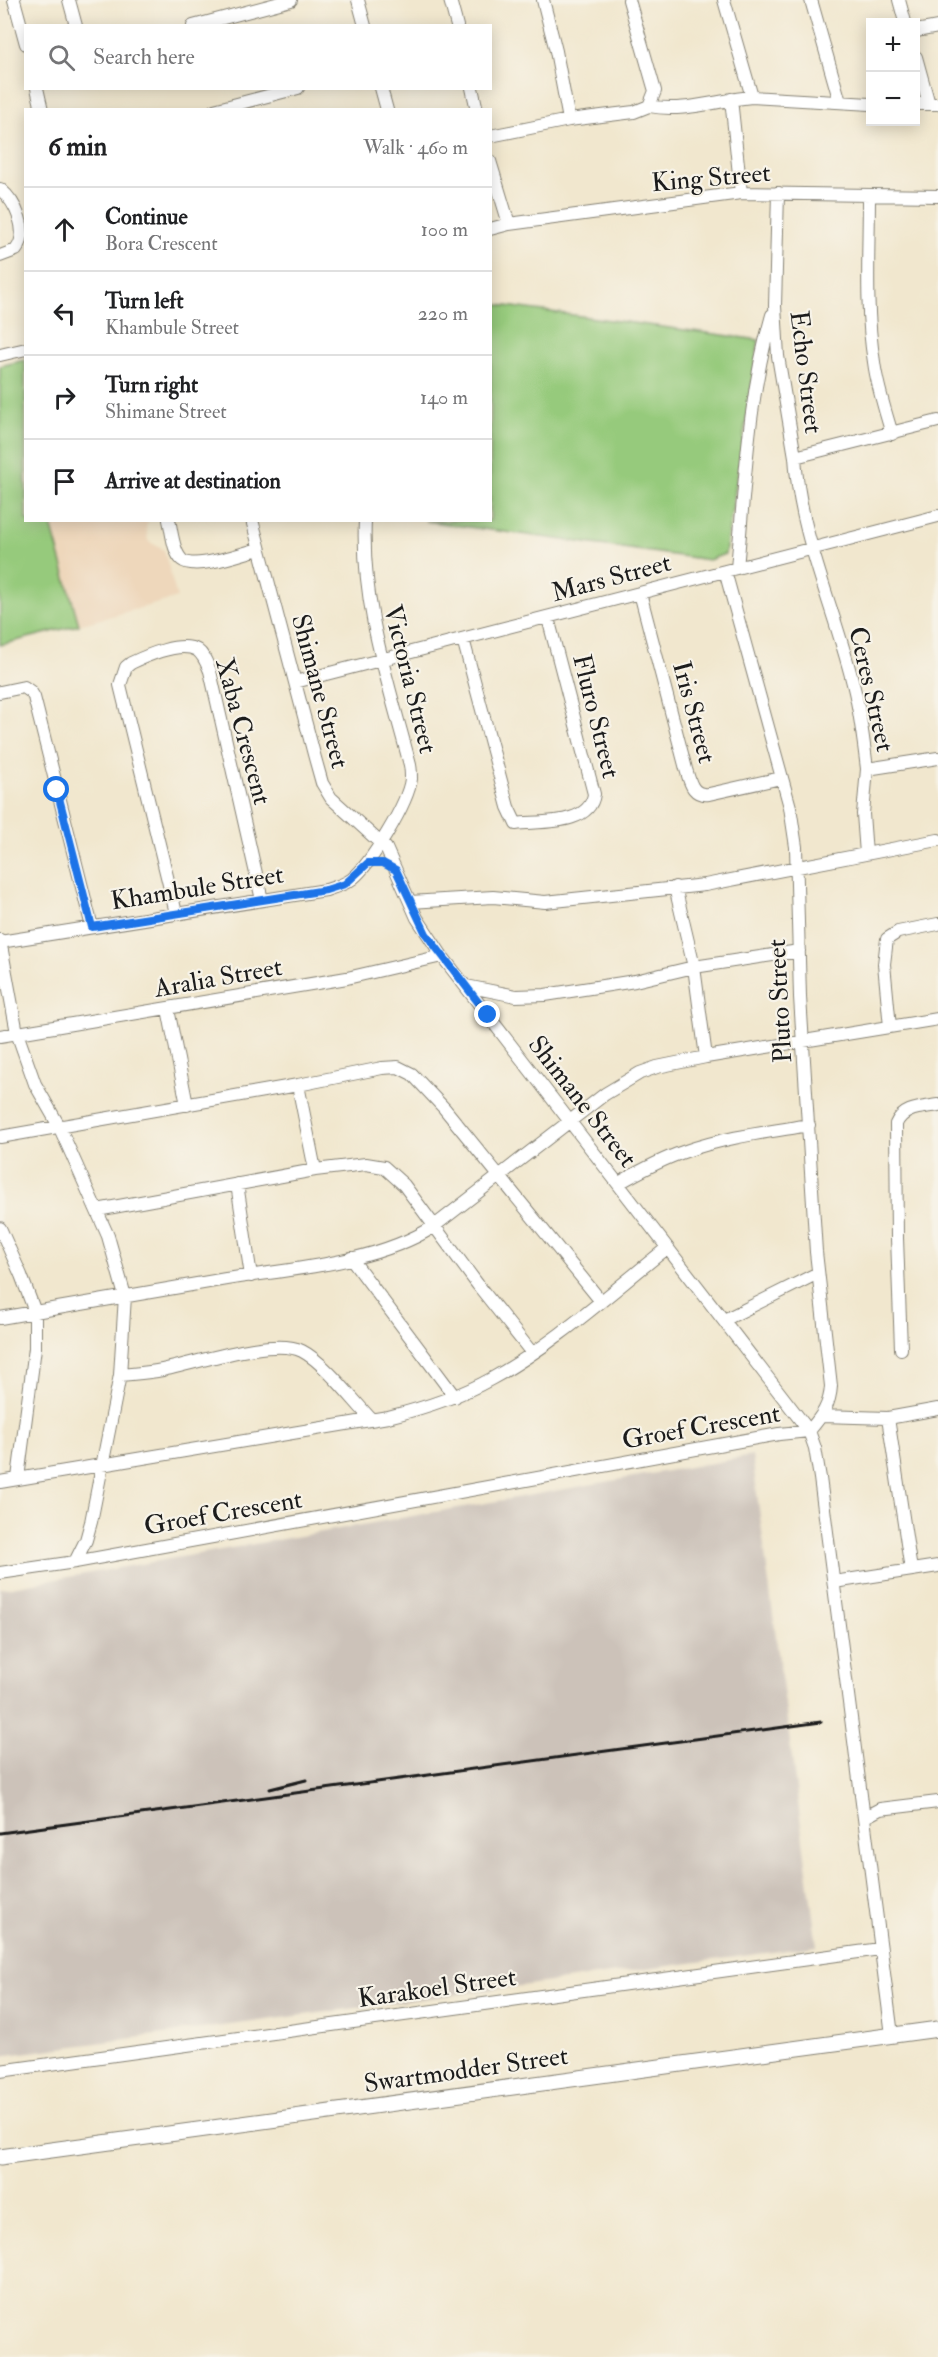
<!DOCTYPE html>
<html lang="en">
<head>
<meta charset="utf-8">
<style>
	:root { --surface:#fff; --page:#f2f2f2; --text:#202124; --muted:#757577; --line:#e0e0e0 }
	body { margin:0; font-family:"IM FELL Double Pica",serif; background:var(--page); color:var(--text) }
	.controls { position:absolute; right:18px; top:18px; display:grid; overflow:hidden; border-radius:0px; box-shadow:0 3px 15px #0003 }
	.controls button { width:54px; height:54px; display:grid; place-items:center; padding:0; border:0; border-bottom:2px solid var(--line); background:var(--surface); color:var(--text); font:30px sans-serif }
	.stop { position:absolute; width:18px; height:18px; margin:-14px; border:4px solid #1a73e8; border-radius:50%; background:#fff }
	.stop.end { background:#1a73e8; border-color:#fff; box-shadow:0 2px 6px #0008 }
	.list { margin:0; padding:0; list-style:none }
	h2 { display:flex; justify-content:space-between; align-items:center; height:78px; margin:0; padding:0 24px; font-size:26px }
	h2 small { font-size:20px; font-weight:400; color:var(--muted) }
	.list li { display:grid; grid-template-columns:39px 1fr auto; gap:18px; align-items:center; box-sizing:border-box; height:84px; padding:0 24px; border-top:2px solid var(--line) }
	.list b { display:block; font-size:22px; white-space:nowrap }
	.list p { margin:0; font-size:20px; white-space:nowrap; color:var(--muted) }
	.list em { font-size:20px; font-style:normal; color:var(--muted) }
	.icon { flex:none; width:33px; height:33px; fill:none; stroke:currentColor; stroke-width:2; stroke-linecap:round; stroke-linejoin:round }
	.map { position:relative; flex:none; width:938px; height:2357px; overflow:hidden }
	.search { position:absolute; background:var(--surface); box-shadow:0 3px 15px #0003; left:24px; top:24px; width:468px; height:66px; display:flex; align-items:center; gap:15px; box-sizing:border-box; padding:0 21px; border-radius:0px; color:var(--muted); font-size:22px }
	.panel { position:absolute; background:var(--surface); box-shadow:0 3px 15px #0003; left:24px; top:108px; width:468px; height:414px; border-radius:0px }
	.map>svg:first-child { display:block }
	.built { fill:#eed7bb }
	.industrial { fill:#ccc2b9 }
	.green { fill:#96ca7b; stroke:#59734c; stroke-width:1.5 }
	.lines { fill:none; stroke-linecap:round; stroke-linejoin:round }
	.minor-casing { stroke:#868275; stroke-width:14 }
	.major-casing { stroke:#868275; stroke-width:17 }
	.minor { stroke:#fff; stroke-width:12 }
	.major { stroke:#fff; stroke-width:15 }
	.rail { stroke:#1c1c1c; stroke-width:3 }
	.route { stroke:#1a73e8; stroke-width:8 }
	.labels { text-anchor:middle; stroke-width:4.5; stroke-linejoin:round; paint-order:stroke }
	.street-label { font-size:26px; fill:#1c1c1c; stroke:#f7f3e8 }
</style>
</head>
<body>
<div class="map">
<svg width="938" height="2357" viewBox="0 0 938 2357">
	<rect width="100%" height="100%" fill="#f7f3e8"/>
	<filter id="ink" filterUnits="userSpaceOnUse"><feTurbulence type="fractalNoise" baseFrequency=".0167" numOctaves="2"/><feDisplacementMap in="SourceGraphic" scale="12" xChannelSelector="R" yChannelSelector="G"/><feConvolveMatrix kernelMatrix="1 2 1 2 8 2 1 2 1" color-interpolation-filters="sRGB"/></filter>
	<filter id="wash" filterUnits="userSpaceOnUse"><feTurbulence type="fractalNoise" baseFrequency=".008" numOctaves="4" result="noise"/><feDisplacementMap in="SourceGraphic" scale="24" xChannelSelector="R" yChannelSelector="G"/><feGaussianBlur stdDeviation="1.35" result="paint"/><feColorMatrix in="noise" values="0 0 0 0 0 0 0 0 0 0 0 0 0 0 0 0 0 1.4 0 .05"/><feComposite in="paint" operator="in"/></filter>
	<g filter="url(#wash)">
		<rect width="100%" height="100%" fill="#f1e7ce"/>
		<!-- built -->
		<path class="built" d="M50 521H149L146 526 148 541 164 550 177 598 79 625Z"/>
		<!-- industrial -->
		<path class="industrial" d="M752 1456 817 1946 0 2056V1589Z"/>
		<!-- green -->
		<path class="green" d="M491 304 759 340 725 554 709 560 425 521 490 520Z
			M25 360 26 520 50 521 79 625 0 645V366Z"/>
	</g>
	<g filter="url(#ink)">
		<g class="lines">
			<!-- minor casing -->
			<g class="minor-casing">
				<path id="minor" d="M14 0 26 44
					M69 0 76 26
					M358 0 365 26
					M450 0 457 26
					M543 0 556 51 569 120
					M724 0 752 97 870 104
					M811 0 840 102
					M899 0 905 22
					M193 26 291 0
					M916 31 938 27
					M916 57 929 104
					M37 88 42 110
					M381 88 387 110
					M472 88 477 110
					M731 99 741 193
					M916 104H938
					M649 106C684 113 717 100 752 97
					M214 110 298 88
					M490 136 569 120 634 112 649 106 655 91 629 0
					M490 161 509 224
					M0 189C16 202 30 232 16 250L0 256
					M778 193 775 306 778 356 795 457 938 421
					M869 196C869 251 865 307 874 362 877 386 885 410 892 434
					M490 229 509 224 741 193 938 196
					M0 355 26 349
					M795 457C800 539 837 613 855 692 861 718 864 744 867 769L938 758
					M169 520C172 532 173 552 182 560 195 571 243 553 259 549
					M252 520 315 758 322 783 331 798 386 848 417 918 442 956 809 1431C822 1416 830 1405 831 1386L816 1252 800 997 796 847 790 807 725 571
					M737 568C745 484 748 397 772 315
					M640 593 686 769C690 782 692 796 709 794L781 778
					M463 639 508 807 516 824C540 821 590 826 594 794L548 618
					M295 682 938 516
					M0 692 24 687 31 692 34 697 92 927
					M866 854 863 814 867 769
					M675 887 694 967 706 1057
					M410 902 493 897 545 902 705 885 938 840
					M176 913 120 685 126 667 131 663C148 655 180 641 197 650 204 655 207 664 210 671L262 900
					M0 940 17 1033 35 1084 59 1126 108 1236 125 1296 120 1375 91 1522 86 1540 75 1562
					M0 942 326 890C335 887 344 885 352 879 371 864 408 803 411 779 411 775 411 770 410 765 389 684 361 605 365 520
					M466 986 516 996 545 995 635 981 694 967 799 951
					M168 1009 187 1105
					M890 1027 884 964 887 939 898 932 938 924
					M0 1036 347 978 442 956
					M298 1085 315 1170
					M0 1137 298 1085 382 1068 398 1067 412 1074 444 1108 600 1300
					M619 1183C640 1171 662 1159 686 1151 726 1137 768 1132 809 1125
					M237 1184 251 1276
					M97 1210 315 1170 366 1164 384 1167 404 1185 478 1285 532 1353
					M0 1228 21 1275 35 1312V1348L18 1478
					M351 1258 455 1397
					M0 1318C75 1305 150 1292 226 1279 291 1269 377 1263 433 1227L605 1094 640 1073 657 1067 706 1057 938 1019
					M724 1320 818 1273
					M901 1349 897 1238 896 1124C903 1107 922 1108 938 1105
					M120 1375C133 1374 145 1373 157 1371 191 1365 273 1336 302 1351 324 1362 353 1400 371 1419
					M822 1416 888 1418 938 1409
					M888 1418 911 1570
					M0 1482 388 1417C424 1408 459 1397 491 1379 555 1344 610 1293 667 1248
					M0 1573 75 1562 779 1434 809 1431 815 1448 820 1478 892 2035
					M834 1582 938 1566
					M865 1817 880 1809 938 1802
					M0 2071 880 1949"/>
			</g>
			<!-- major casing -->
			<g class="major-casing">
				<path id="major" d="M0 2157 938 2029"/>
			</g>
			<!-- minor -->
			<use href="#minor" class="minor"/>
			<!-- major -->
			<use href="#major" class="major"/>
			<!-- rail -->
			<path class="rail" d="M270 1789 306 1780
				M0 1833 821 1722"/>
		</g>
	</g>
	<g class="lines" filter="url(#ink)">
		<!-- route -->
		<path class="route" d="M57 790 92 927 326 890 345 884 368 863H383L396 870 426 934 488 1015"/>
	</g>
	<g class="labels">
		<!-- street labels -->
		<g class="street-label">
			<text transform="translate(711 177) rotate(-5)" y="9">King Street</text>
			<text transform="translate(807 372) rotate(83)" y="9">Echo Street</text>
			<text transform="translate(611 577) rotate(-15)" y="9">Mars Street</text>
			<text transform="translate(411 679) rotate(76)" y="9">Victoria Street</text>
			<text transform="translate(872 689) rotate(77)" y="9">Ceres Street</text>
			<text transform="translate(321 691) rotate(75)" y="9">Shimane Street</text>
			<text transform="translate(695 712) rotate(75)" y="9">Iris Street</text>
			<text transform="translate(597 716) rotate(76)" y="9">Fluro Street</text>
			<text transform="translate(244 731) rotate(75)" y="9">Xaba Crescent</text>
			<text transform="translate(197 887) rotate(-9)" y="9">Khambule Street</text>
			<text transform="translate(218 977) rotate(-10)" y="9">Aralia Street</text>
			<text transform="translate(779 1001) rotate(-93)" y="9">Pluto Street</text>
			<text transform="translate(583 1101) rotate(52)" y="9">Shimane Street</text>
			<text transform="translate(701 1426) rotate(-10)" y="9">Groef Crescent</text>
			<text transform="translate(223 1512) rotate(-10)" y="9">Groef Crescent</text>
			<text transform="translate(437 1987) rotate(-8)" y="9">Karakoel Street</text>
			<text transform="translate(466 2069) rotate(-8)" y="9">Swartmodder Street</text>
		</g>
	</g>
</svg>
<div class="controls">
<button>+</button>
<button>−</button>
</div>
<div class="stop" style="left:57px;top:790px"></div>
<div class="stop end" style="left:488px;top:1015px"></div>
<div class="search"><svg class="icon" aria-label="search" viewBox="0 0 24 24"><circle cx="10" cy="10" r="6"/><path d="M15 15l6 6"/></svg>Search here</div>
<section class="panel">
<h2>6 min<small>Walk · 460 m</small></h2>
<ul class="list">
<li><svg class="icon" aria-label="ahead" viewBox="0 0 24 24"><path d="M12 20V5M6 11l6-6 6 6"/></svg><div><b>Continue</b><p>Bora Crescent</p></div><em>100 m</em></li>
<li><svg class="icon" aria-label="left" viewBox="0 0 24 24"><path d="M17 20v-9H6M10 6l-5 5 5 5"/></svg><div><b>Turn left</b><p>Khambule Street</p></div><em>220 m</em></li>
<li><svg class="icon" aria-label="right" viewBox="0 0 24 24"><path d="M7 20v-9h11M14 6l5 5-5 5"/></svg><div><b>Turn right</b><p>Shimane Street</p></div><em>140 m</em></li>
<li><svg class="icon" aria-label="arrive" viewBox="0 0 24 24"><path d="M6 21V4h12l-3 4 3 4H6"/></svg><div><b>Arrive at destination</b></div></li>
</ul>
</section>
</div>
</body>
</html>
